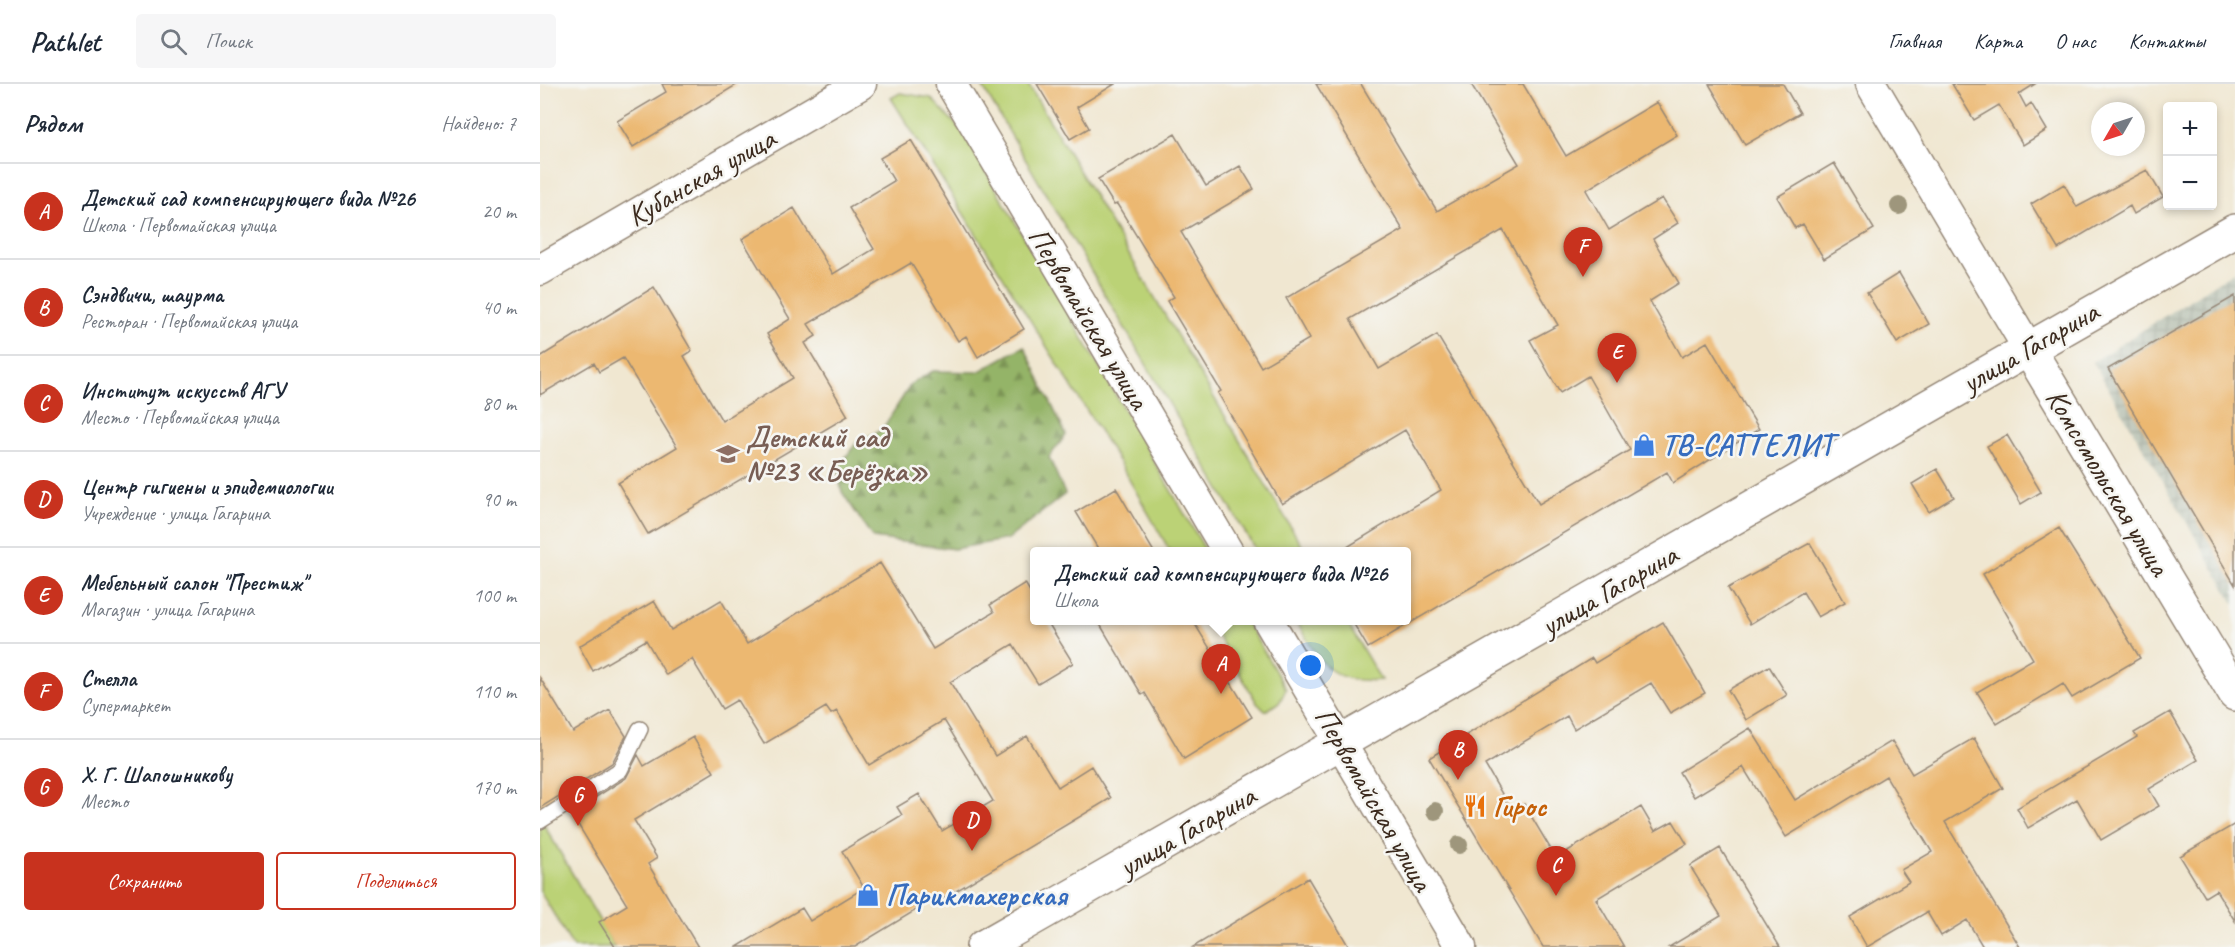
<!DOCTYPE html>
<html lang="ru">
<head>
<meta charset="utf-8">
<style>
	:root { --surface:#fff; --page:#f6f6f7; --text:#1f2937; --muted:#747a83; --line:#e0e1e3; --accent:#c8321e }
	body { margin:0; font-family:Caveat,sans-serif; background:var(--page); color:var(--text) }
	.controls { position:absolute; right:18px; top:18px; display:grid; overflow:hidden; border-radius:6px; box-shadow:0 3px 9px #0003 }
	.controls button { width:54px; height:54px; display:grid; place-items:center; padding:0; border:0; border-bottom:2px solid var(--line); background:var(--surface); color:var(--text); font:30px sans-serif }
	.compass { position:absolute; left:1551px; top:18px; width:54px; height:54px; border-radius:50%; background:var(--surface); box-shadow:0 3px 9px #0003; rotate:231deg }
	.you { position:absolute; left:771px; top:582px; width:21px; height:21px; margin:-15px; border:4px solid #fff; border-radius:50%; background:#1a73e8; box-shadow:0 0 0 9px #1a73e833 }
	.badge { display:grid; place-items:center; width:39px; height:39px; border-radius:50%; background:var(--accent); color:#fff; font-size:20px; font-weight:700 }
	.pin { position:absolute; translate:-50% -50px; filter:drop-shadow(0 2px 3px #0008) }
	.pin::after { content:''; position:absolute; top:32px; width:21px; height:18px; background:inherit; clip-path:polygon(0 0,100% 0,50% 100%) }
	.popup { position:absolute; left:490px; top:463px; width:381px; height:78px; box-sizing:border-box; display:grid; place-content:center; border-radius:6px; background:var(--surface); filter:drop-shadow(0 2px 4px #0005); font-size:20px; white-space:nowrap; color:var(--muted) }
	.popup b { font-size:22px; color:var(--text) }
	.popup::after { content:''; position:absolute; left:50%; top:100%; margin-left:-12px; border:12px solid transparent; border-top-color:var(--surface) }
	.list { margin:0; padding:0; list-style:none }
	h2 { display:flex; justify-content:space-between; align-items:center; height:78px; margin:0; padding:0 24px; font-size:26px }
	h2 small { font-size:20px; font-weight:400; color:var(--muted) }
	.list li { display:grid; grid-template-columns:39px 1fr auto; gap:18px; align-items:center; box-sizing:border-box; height:96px; padding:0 24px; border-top:2px solid var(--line) }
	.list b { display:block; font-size:22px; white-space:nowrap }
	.list p { margin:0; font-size:20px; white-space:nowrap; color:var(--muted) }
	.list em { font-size:20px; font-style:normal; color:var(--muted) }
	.actions { display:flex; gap:12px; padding:18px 24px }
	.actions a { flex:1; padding:14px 0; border:2px solid var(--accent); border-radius:6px; text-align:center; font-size:21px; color:var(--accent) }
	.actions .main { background:var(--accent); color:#fff }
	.icon { flex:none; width:33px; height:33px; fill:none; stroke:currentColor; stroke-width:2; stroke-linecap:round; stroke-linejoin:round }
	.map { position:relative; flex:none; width:1695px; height:863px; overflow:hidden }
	header { display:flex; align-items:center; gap:36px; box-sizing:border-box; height:84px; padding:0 30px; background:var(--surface); border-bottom:2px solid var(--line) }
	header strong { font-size:28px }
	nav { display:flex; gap:33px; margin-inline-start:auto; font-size:21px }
	.search { width:420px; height:54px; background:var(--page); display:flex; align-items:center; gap:15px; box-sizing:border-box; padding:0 21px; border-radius:6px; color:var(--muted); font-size:22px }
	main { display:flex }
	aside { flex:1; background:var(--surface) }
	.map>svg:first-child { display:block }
	.industrial { fill:url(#industrial-grid) }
	.grass { fill:#bbd276; stroke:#7b7e4a; stroke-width:1.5 }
	.forest { fill:url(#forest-firs); stroke:#686f42; stroke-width:1.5 }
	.building { fill:#ecb871; fill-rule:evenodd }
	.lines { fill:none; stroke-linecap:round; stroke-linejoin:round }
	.service-casing { stroke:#968878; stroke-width:18 }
	.minor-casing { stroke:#968878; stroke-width:33 }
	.tertiary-casing { stroke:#968878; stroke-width:36 }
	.primary-casing { stroke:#968878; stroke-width:36 }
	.service { stroke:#fff; stroke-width:15 }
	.minor { stroke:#fff; stroke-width:30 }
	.tertiary { stroke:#fff; stroke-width:33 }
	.primary { stroke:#fff; stroke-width:33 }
	.tree { fill:#9e967b }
	.labels { text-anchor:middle; stroke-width:5; stroke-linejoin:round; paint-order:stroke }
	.street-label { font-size:30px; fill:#3b2a1e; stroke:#f6f6f2 }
	.education-label { font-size:30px; font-weight:bold; fill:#785e54; stroke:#f6f6f2; text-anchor:start }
	.shop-label { font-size:30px; font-weight:bold; fill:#366cbe; stroke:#f6f6f2; text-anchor:start }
	.food-label { font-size:30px; font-weight:bold; fill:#c56008; stroke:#f6f6f2; text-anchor:start }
</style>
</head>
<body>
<header>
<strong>Pathlet</strong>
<div class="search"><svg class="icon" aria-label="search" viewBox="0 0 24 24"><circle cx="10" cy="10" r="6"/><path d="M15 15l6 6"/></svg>Поиск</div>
<nav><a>Главная</a><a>Карта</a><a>О нас</a><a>Контакты</a></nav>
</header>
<main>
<aside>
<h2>Рядом<small>Найдено: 7</small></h2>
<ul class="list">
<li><span class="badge">A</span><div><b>Детский сад компенсирующего вида №26</b><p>Школа · Первомайская улица</p></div><em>20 m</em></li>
<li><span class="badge">B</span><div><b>Сэндвичи, шаурма</b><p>Ресторан · Первомайская улица</p></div><em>40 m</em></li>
<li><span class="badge">C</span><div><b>Институт искусств АГУ</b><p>Место · Первомайская улица</p></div><em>80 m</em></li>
<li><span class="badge">D</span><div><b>Центр гигиены и эпидемиологии</b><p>Учреждение · улица Гагарина</p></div><em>90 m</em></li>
<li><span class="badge">E</span><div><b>Мебельный салон &quot;Престиж&quot;</b><p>Магазин · улица Гагарина</p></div><em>100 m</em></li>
<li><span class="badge">F</span><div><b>Стелла</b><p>Супермаркет</p></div><em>110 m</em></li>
<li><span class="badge">G</span><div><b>Х. Г. Шапошникову</b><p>Место</p></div><em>170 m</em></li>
</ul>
<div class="actions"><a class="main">Сохранить</a><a>Поделиться</a></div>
</aside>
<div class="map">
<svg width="1695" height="863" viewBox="0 0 1695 863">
	<defs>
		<pattern id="industrial-grid" width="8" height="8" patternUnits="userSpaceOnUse" patternTransform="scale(1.5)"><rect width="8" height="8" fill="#c0c7ba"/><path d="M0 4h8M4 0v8" fill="none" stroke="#a6ab9f"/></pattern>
		<pattern id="forest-firs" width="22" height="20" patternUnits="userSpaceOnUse" patternTransform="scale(1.5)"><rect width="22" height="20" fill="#94b467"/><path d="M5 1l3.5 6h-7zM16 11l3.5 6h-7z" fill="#7a9354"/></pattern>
	</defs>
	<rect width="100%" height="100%" fill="#f6f6f2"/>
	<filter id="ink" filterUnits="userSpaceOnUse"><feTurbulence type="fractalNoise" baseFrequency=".0167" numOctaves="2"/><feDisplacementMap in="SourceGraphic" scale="12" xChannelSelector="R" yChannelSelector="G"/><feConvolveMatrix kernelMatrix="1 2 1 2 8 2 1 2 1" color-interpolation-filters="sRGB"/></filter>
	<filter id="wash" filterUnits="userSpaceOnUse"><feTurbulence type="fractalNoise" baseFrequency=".008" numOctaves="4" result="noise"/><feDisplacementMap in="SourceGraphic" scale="24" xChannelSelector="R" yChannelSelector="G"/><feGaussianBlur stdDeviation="1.35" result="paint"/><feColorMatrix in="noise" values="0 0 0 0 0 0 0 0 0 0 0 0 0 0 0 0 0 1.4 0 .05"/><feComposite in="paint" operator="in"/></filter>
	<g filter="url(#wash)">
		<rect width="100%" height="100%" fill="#f0e7d1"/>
		<!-- industrial -->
		<path class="industrial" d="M1695 187V521L1553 278Z"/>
		<!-- grass -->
		<path class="grass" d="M441 0H488L765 467H716Z
			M360 9 391 14 423 48 666 467H630L579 378 351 14Z
			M669 537H706L746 605 739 619 725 627 717 619Z
			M756 537H806L841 596C788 601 780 577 756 537Z
			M0 734 75 863H33L0 807Z"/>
		<!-- forest -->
		<path class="forest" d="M484 262 526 351 509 373 525 410 468 455 414 465 333 454 302 408 297 385 317 358 342 346 371 300 393 287 438 288Z"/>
		<g id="blocks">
			<!-- building -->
			<path class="building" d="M122 0H198L93 63 77 37 126 8Z
				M497 0H575L537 23 549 44 530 55Z
				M776 0H821L897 127 979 80 931 0H983L1026 72 1117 18 1137 51 1046 106 1069 146 1122 114 1138 139 1113 155 1139 199 1110 217 1142 273 1167 258 1219 345 1133 399 1127 388 828 564 812 537H867V468H799L901 406 865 346 742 420 678 309 681 307 627 217 634 213 577 120 574 121 558 95 635 50 666 102 700 82 714 105 641 148 721 283 769 255 746 214 863 146ZM963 146 1018 241 990 256 1020 309 1048 292 1090 366 999 420 897 251 839 285 810 235Z
				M1169 0H1243L1260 29 1205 61Z
				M1412 0H1495L1479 10 1486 23 1491 19 1507 46 1483 61 1459 21 1434 36Z
				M371 56 484 245 438 273 426 252 418 257 371 179 268 240 276 252 265 259 308 332 108 450 78 399 137 363 83 274 59 288 54 279 0 311V273L114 203 152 267 144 272 182 337 253 294 227 250 250 235 202 155 254 124 293 190 334 165 309 124 354 97 340 74Z
				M1294 79 1334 145 1284 175 1263 140 1255 144 1237 113Z
				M1607 86 1623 113 1594 130 1590 122 1518 165 1491 120 1524 100 1537 123Z
				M1359 189 1389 240 1357 259 1327 209Z
				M1695 212V501L1568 285Z
				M1467 351 1501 408 1481 420 1447 362Z
				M1397 385 1414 413 1389 428 1372 400Z
				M576 404 614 468H560L536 428Z
				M1519 444 1600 574 1532 614 1523 600 1457 640 1437 608 1493 575 1443 490Z
				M1270 459 1305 518 1278 533 1263 508 1210 540 1188 504Z
				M340 479 393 565 454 528 450 521 485 499 495 516V537H507L533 579 498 600 473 560 410 598 455 672 487 652 518 703 551 682 571 714 396 819 394 815 315 863H197L262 824 270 837 324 804 302 767 362 731 357 723 379 710 402 747 453 717 404 636 329 681 297 627 291 630 286 623 224 660 197 616 182 625 152 575 126 591 106 556 53 587 39 562 114 517 131 546 181 516 207 560Z
				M558 537H653L712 633 644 675 605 609 602 611Z
				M1123 538 1165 609 1130 629 1111 599 1034 645 1027 632 945 681 972 727 984 720 1016 774 1101 723 1115 747 1133 737 1147 760 1056 815 1084 863H1003L889 674 1052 574 1055 579Z
				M1229 582 1247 611 1206 636 1188 606Z
				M0 594 33 648 70 626 86 652 72 679 0 724Z
				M1630 628 1658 676 1609 705 1619 722 1561 756 1537 715 1488 744 1477 724 1597 653 1594 649Z
				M1210 644 1255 716 1352 657 1372 690 1434 654 1463 704 1405 738 1480 863H1443L1427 836 1401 852 1387 828 1327 863 1310 833 1369 798 1361 786 1392 768 1346 692 1246 753 1203 683 1154 713 1139 688Z
				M153 653 174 688 94 736 117 774 108 780 158 863H75L59 838 87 821 31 729 86 694 98 671 104 682Z
				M1695 740V837L1676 806 1665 813 1640 772Z
				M1180 764 1240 863H1129L1181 832 1150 782Z
				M768 794 809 863H653Z"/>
		</g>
	</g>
	<g filter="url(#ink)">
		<use href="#blocks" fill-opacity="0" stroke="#968878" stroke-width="1.5"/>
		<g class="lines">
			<!-- service casing -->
			<g class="service-casing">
				<path id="service" d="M0 737 80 686 100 645"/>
			</g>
			<!-- minor casing -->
			<g class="minor-casing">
				<path id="minor" d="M411 0 688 468
					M1331 0 1488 264
					M0 186 321 0
					M728 536 921 863"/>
			</g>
			<!-- tertiary casing -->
			<g class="tertiary-casing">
				<path id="tertiary" d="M1488 264 1695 610"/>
			</g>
			<!-- primary casing -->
			<g class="primary-casing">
				<path id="primary" d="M443 863 1695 147"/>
			</g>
			<!-- service -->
			<use href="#service" class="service"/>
			<!-- minor -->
			<use href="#minor" class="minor"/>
			<!-- tertiary -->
			<use href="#tertiary" class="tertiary"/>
			<!-- primary -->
			<use href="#primary" class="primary"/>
		</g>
		<!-- trees -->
		<g class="tree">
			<circle cx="1359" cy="122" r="9"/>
			<circle cx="895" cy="727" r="9"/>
			<circle cx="919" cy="761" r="9"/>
		</g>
	</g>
	<!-- icons -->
	<defs>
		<g id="shop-bare" transform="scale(1.8)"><path d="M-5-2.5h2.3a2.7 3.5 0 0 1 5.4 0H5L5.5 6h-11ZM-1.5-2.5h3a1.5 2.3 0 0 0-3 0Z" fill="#3f7fe0" stroke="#f6f6f2" stroke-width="2.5" paint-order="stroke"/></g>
		<g id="school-bare" transform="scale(1.8)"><path d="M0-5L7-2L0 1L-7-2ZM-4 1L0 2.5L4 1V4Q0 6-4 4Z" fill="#8d6e63" stroke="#f6f6f2" stroke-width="2.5" paint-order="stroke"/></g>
		<g id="restaurant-bare" transform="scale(1.8)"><path d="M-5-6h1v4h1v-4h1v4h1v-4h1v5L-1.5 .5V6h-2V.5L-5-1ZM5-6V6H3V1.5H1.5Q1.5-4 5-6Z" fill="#e8710a" stroke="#f6f6f2" stroke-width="2.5" paint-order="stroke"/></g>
	</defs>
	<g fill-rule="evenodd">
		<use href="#shop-bare" x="1104" y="361"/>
		<use href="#school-bare" x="188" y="370"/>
		<use href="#restaurant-bare" x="935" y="722"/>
		<use href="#shop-bare" x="328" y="811"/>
	</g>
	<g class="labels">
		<!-- street labels -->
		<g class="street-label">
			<text transform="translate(161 93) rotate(-30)" y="10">Кубанская улица</text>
			<text transform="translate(549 234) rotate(59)" y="10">Первомайская улица</text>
			<text transform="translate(1490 263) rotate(-30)" y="10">улица Гагарина</text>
			<text transform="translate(1568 398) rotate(59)" y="10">Комсомольская улица</text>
			<text transform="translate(1069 506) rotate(-30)" y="10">улица Гагарина</text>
			<text transform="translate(834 715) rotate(60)" y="10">Первомайская улица</text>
			<text transform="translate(647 747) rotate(-30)" y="10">улица Гагарина</text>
		</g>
		<!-- education labels -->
		<g class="education-label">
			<text x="206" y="363">Детский сад<tspan x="206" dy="34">№23 «Берёзка»</tspan></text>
		</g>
		<!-- shop labels -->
		<g class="shop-label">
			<text x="1122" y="371">ТВ-САТТЕЛИТ</text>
			<text x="346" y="821">Парикмахерская</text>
		</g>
		<!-- food labels -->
		<g class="food-label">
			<text x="953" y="732">Гирос</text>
		</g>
	</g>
</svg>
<div class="controls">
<button>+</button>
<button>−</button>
</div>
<svg class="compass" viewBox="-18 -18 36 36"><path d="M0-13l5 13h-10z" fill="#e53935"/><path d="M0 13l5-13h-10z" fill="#747a83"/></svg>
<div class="you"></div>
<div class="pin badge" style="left:681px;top:610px">A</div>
<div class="popup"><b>Детский сад компенсирующего вида №26</b>Школа</div>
<div class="pin badge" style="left:918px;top:696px">B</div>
<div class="pin badge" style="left:1016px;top:812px">C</div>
<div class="pin badge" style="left:432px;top:767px">D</div>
<div class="pin badge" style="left:1077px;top:299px">E</div>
<div class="pin badge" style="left:1043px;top:193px">F</div>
<div class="pin badge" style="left:38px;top:742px">G</div>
</div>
</main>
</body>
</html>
